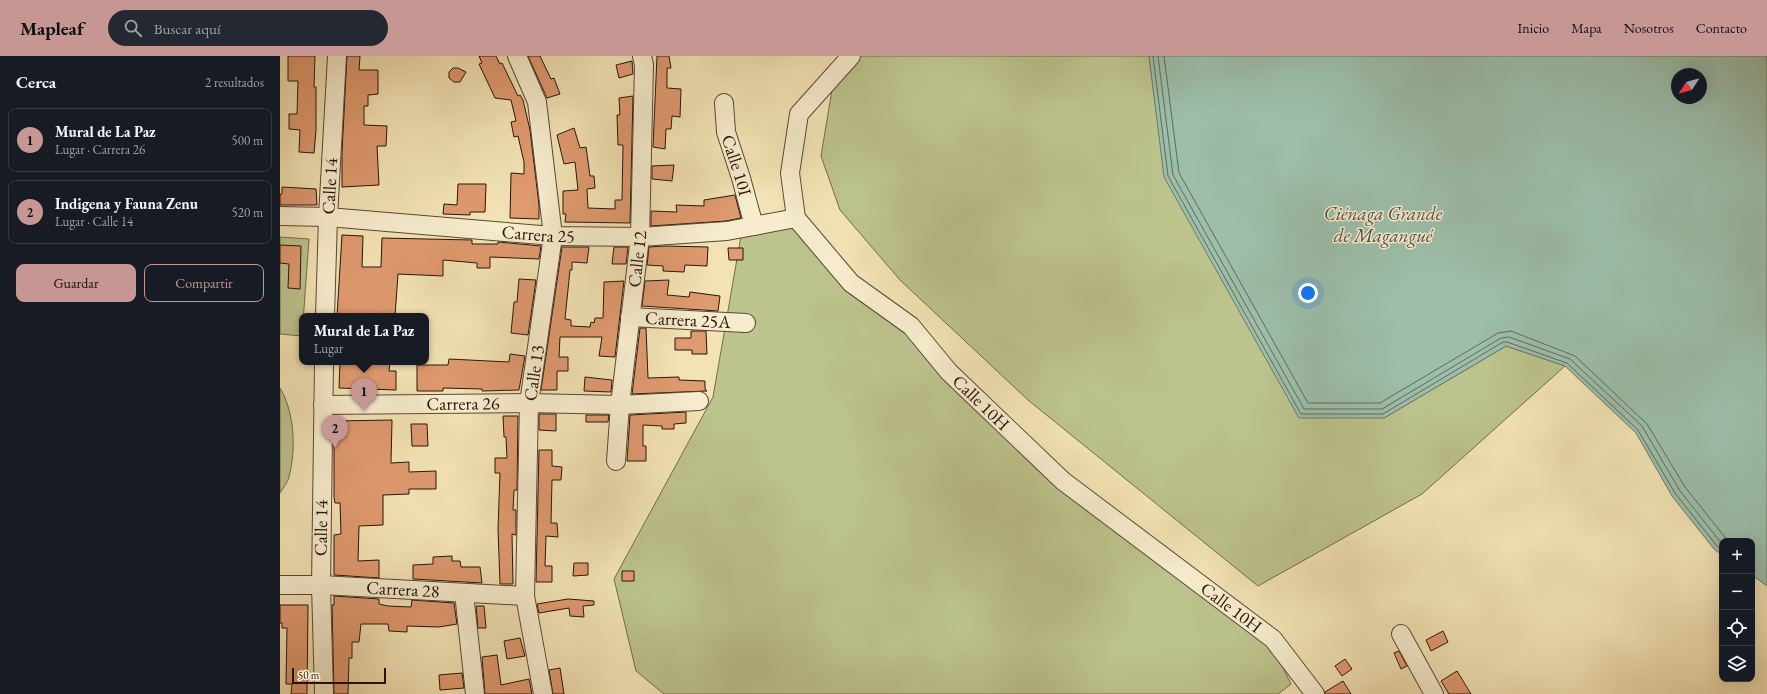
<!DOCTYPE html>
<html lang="es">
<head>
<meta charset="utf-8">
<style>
	:root { --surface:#171b24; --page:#242831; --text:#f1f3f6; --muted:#9ea1a6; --line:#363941; --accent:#c59692 }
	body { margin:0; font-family:"EB Garamond",serif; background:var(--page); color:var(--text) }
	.controls { position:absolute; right:12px; bottom:12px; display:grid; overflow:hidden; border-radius:8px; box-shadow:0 4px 16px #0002 }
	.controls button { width:36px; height:36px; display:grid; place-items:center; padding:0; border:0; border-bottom:1px solid var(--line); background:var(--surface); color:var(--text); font:20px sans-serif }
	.compass { position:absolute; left:1391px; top:12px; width:36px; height:36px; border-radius:50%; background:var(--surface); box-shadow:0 4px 16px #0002; rotate:234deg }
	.scale { position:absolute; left:12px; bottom:10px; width:94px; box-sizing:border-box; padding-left:4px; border:2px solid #27150c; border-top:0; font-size:11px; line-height:14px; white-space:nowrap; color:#27150c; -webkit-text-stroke:3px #f7edce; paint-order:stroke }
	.you { position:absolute; left:1028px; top:237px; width:14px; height:14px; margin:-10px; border:3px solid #fff; border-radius:50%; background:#1a73e8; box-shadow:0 0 0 6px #1a73e833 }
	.badge { display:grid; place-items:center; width:26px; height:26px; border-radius:50%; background:var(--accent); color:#111; font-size:13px; font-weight:700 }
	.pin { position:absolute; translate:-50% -33px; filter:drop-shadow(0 1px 2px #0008) }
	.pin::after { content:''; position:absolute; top:21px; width:14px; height:12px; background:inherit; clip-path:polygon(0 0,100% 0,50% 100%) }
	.popup { position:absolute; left:19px; top:257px; width:130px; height:52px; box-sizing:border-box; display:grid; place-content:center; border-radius:8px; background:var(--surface); filter:drop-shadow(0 1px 3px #0005); font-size:13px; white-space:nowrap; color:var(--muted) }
	.popup b { font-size:15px; color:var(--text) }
	.popup::after { content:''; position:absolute; left:50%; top:100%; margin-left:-8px; border:8px solid transparent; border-top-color:var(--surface) }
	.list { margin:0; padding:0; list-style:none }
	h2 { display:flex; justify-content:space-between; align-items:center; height:52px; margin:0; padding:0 16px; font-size:17px }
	h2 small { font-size:13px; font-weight:400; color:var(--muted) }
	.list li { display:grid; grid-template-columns:26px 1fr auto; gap:12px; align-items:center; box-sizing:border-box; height:64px; margin:0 8px 8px; padding:0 8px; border:1px solid var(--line); border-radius:8px }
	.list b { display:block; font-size:15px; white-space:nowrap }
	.list p { margin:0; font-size:13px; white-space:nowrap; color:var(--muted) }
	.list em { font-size:13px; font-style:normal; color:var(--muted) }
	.actions { display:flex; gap:8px; padding:12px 16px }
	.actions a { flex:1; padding:9px 0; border:1px solid var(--accent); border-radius:8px; text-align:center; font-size:14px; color:var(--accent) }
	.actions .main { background:var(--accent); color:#111 }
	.icon { flex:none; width:22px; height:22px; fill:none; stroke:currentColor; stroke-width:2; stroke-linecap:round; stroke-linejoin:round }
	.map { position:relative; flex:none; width:1487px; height:638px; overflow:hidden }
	header { display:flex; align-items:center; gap:24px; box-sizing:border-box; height:56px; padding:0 20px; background:var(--accent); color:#111 }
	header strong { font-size:19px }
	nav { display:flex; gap:22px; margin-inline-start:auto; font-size:14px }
	.search { width:280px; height:36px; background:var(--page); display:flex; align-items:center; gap:10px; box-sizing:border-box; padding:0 14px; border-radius:22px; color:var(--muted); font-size:15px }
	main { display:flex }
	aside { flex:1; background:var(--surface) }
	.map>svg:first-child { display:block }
	.green { fill:#bcc38c; stroke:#726c4c }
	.water { fill:#9cbeaa; stroke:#6d7a6b; fill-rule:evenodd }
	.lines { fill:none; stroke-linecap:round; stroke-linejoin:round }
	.shore { stroke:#626a5b; stroke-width:1 }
	.building { fill:#e09a6f; stroke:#27150c }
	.minor-casing { stroke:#5a4836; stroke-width:20 }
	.minor { stroke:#f7edce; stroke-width:18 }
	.labels { text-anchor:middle; stroke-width:3; stroke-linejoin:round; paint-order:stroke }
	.street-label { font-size:18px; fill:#27150c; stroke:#f7edce }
	.water-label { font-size:19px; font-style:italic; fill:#505043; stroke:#f7edce }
</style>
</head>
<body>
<header>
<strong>Mapleaf</strong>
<div class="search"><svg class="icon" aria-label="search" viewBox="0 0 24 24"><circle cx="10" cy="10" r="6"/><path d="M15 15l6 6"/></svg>Buscar aquí</div>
<nav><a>Inicio</a><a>Mapa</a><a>Nosotros</a><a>Contacto</a></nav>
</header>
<main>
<aside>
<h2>Cerca<small>2 resultados</small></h2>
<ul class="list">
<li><span class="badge">1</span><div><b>Mural de La Paz</b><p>Lugar · Carrera 26</p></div><em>500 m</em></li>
<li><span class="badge">2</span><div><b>Indigena y Fauna Zenu</b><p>Lugar · Calle 14</p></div><em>520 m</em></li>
</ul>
<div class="actions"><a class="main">Guardar</a><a>Compartir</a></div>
</aside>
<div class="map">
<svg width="1487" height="638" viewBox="0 0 1487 638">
	<rect width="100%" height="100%" fill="#f3e3b4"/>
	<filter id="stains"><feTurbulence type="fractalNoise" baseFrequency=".005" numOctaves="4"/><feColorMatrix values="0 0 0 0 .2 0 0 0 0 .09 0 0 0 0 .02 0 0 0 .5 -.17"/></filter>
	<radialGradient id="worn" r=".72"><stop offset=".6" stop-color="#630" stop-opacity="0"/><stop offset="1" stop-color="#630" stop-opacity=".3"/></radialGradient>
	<!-- green -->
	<path class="green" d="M579 0H869L885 121 1104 362 1226 290 1285 310 1142 438 978 530 748 344 620 224 560 154 541 100 553 28Z
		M515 165 629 273 666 318 990 585 1011 628 998 638H384L356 615 334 523 433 341 462 174Z
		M0 181 29 183 22 280 0 278Z
		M0 332C15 357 16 394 9 421 8 426 3 432 0 437Z"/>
	<!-- water -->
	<path class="water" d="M869 0H1487V530L1472 519V485H1442V499L1434 493 1392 440 1356 377 1285 310 1226 290 1104 362H1019L884 121ZM1397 18H1421V42H1397Z"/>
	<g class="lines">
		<!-- shore -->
		<path class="shore" d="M873 0 888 120 1021 358H1103L1223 286H1227L1287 307 1358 374 1395 437 1437 490 1442 494
			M878 0 893 119 1024 353H1102L1221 282 1229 281 1290 303 1362 370 1400 435 1442 488
			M884 0 899 117 1028 347H1100L1218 277 1231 275 1295 300 1367 368 1405 431 1448 485"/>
	</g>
	<!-- building -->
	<path class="building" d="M8 0H35L34 31H36V74L34 97 19 96 20 74 9 73V58H17L18 25H8Z
		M67 0H80L79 14H98V38L88 39V50H84V69L107 70 106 90H97L99 129 62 131V96Z
		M199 0H216L220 8 222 7 238 40 240 39 243 44 250 74 259 149V163L230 162 231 117 244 118V106L238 80 234 81 231 66 236 65 231 44 215 42 199 8 202 7Z
		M248 0H260L271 23 274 22 280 38 267 42Z
		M377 0H389L391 12H387V32L401 33 400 61 392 60 391 73H386L385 93 373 91Z
		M352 5 353 18 339 22 336 9Z
		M173 12H178L186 16 180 26H174L169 22V16Z
		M353 40 350 167 285 166 286 158H283V135L298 134 295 106 284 108 277 79 294 72 300 92 306 91 310 120H314L315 132 307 133 308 152 335 153V144H342L343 89H338L337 59H340L339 42Z
		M394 109 392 125 372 123V110Z
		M178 128H206L205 156H190V159L163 158 164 148 177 149Z
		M2 131 36 133 37 149H0V138H2Z
		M455 139 461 162 446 165 371 170V155L397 156 396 149 424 150V144Z
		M62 179 83 180 82 211H101L102 182 192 184V188H218V186L261 190 259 203 210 201V212H197V207L163 204V220L118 218 115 260H57Z
		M0 189 21 190 20 233 8 232 9 208 0 207Z
		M385 190 428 191 427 210 405 209 404 216 383 215V210L367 209 369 191Z
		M282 191H309L307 207 292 206V214H290L285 263 291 264V270L310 271 311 266 314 267 315 262H323L324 226 344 225 335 301 319 300 322 281H280L279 301H288V315H277V334H261Z
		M334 191H348L346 208H332Z
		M448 192H463V204H449Z
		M239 223 256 224 248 279 231 277 234 246H237Z
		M389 224 387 239 409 241 410 236 440 240 438 255 362 250 365 225Z
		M360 272H366L368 322 399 321V324L425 325V333L427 335 352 338Z
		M411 275H426L427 298H412V294H395V282H411Z
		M230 298 245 300 239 334 202 335V333L163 332V335H137V309H168L169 303 229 306Z
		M60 306H110L109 315H116V334L59 332Z
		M305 321 332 324 331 336 304 335Z
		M406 356V367L394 368V373H382V370L363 369V390H366V405H347L350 359Z
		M259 358H276V375L259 374Z
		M306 359H329L328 366H306Z
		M223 360H238L237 434H234L233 454H236V479L232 478 233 528H220L218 473 220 417H215V402H227L226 381H224Z
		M112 364 111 407 129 406V416L156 415V433H129V438L103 439V469L79 470 78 505 99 504V522L54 519V479L61 478 60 447H55L54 441V365Z
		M131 368H147L148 390H132Z
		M259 394H272V410L282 411 281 424H272L271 467H277L278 481 266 480 265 510H272V526H256Z
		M172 500V505H180L181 511H200L202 527 133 523V509L153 508V501Z
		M294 507H308V519L293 520Z
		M342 515H354V525H342Z
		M54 540 99 543V548L108 550 131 551 132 544 174 547 177 568 159 571 127 570V576L109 575 108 568H81L79 586H72V602H69L68 638H54L52 549H54Z
		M288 543 314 545V549L303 550 304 561 290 560 289 552 259 557 257 548Z
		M0 549H28L27 638H11L12 628H6L7 572H2V567H0Z
		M196 550H204L206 572H198Z
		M1163 575 1168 586 1151 595 1146 584Z
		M240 582 245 600 227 603 224 585Z
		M1119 595 1127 610 1121 613 1114 597Z
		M217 599 221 629 249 623 252 638H205L202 601Z
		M1065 603 1072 613 1062 620 1055 610Z
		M280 612 284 638H273L269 614Z
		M1177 615 1191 638H1169L1161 625Z
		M182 617 184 632 160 634 159 619Z
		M1063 625 1071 638H1045V636Z"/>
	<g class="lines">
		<!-- minor casing -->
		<g class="minor-casing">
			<g id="minor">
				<path d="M237 0 257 46 273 180 249 347 245 540 263 638"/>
				<path id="s1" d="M571 0 519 58 510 117 516 162 571 227 631 270 669 316 783 425 993 583 1035 638"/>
				<path id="s2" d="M444 47 446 76 461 122 474 170"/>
				<path id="s3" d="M0 160 48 161 273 180 360 181 447 175 516 162"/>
				<path id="s4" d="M45 260 48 161 57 0"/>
				<path id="s5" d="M350 261 466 267"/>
				<path d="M44 306 41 529 44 638"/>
				<path id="s6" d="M43 349 249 347 340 349 419 345"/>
				<path id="s7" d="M336 405 340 349 360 181 364 9 362 0"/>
				<path id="s8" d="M0 529H41L245 540"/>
				<path d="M184 537 195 638"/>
				<path d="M1121 578 1154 638"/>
			</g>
		</g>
		<!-- minor -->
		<use href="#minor" class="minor"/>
	</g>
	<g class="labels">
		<!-- street labels -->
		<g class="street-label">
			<text dy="6" stroke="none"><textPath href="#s2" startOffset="64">Calle 10I</textPath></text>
			<text dy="6" stroke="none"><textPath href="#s4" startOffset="130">Calle 14</textPath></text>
			<text dy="6" stroke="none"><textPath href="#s3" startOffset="259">Carrera 25</textPath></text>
			<text dy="6" stroke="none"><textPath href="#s7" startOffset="203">Calle 12</textPath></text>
			<text dy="6" stroke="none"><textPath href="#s5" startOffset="58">Carrera 25A</textPath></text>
			<text transform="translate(254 317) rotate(-82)" y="6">Calle 13</text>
			<text dy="6" stroke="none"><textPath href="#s1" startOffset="446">Calle 10H</textPath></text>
			<text dy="6" stroke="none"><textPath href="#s6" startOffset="140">Carrera 26</textPath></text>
			<text transform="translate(41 472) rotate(-89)" y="6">Calle 14</text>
			<text dy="6" stroke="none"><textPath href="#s8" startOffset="123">Carrera 28</textPath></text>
			<text dy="6" stroke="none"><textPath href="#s1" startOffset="770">Calle 10H</textPath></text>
		</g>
		<!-- water labels -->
		<g class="water-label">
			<text x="1103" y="164">Ciénaga Grande<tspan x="1103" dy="22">de Magangué</tspan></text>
		</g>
	</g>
	<rect width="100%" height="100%" filter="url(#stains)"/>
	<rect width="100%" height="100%" fill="url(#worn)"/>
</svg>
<div class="controls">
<button>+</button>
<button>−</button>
<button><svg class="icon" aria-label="locate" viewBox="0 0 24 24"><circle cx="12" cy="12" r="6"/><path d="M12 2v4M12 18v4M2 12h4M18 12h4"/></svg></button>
<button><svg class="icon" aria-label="layers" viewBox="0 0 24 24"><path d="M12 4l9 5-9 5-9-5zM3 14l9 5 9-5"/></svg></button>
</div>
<svg class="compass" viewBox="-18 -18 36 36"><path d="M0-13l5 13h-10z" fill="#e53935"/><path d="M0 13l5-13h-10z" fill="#9ea1a6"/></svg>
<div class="scale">50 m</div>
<div class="you"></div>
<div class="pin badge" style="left:84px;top:355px">1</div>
<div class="popup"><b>Mural de La Paz</b>Lugar</div>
<div class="pin badge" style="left:55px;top:392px">2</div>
</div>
</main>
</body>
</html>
